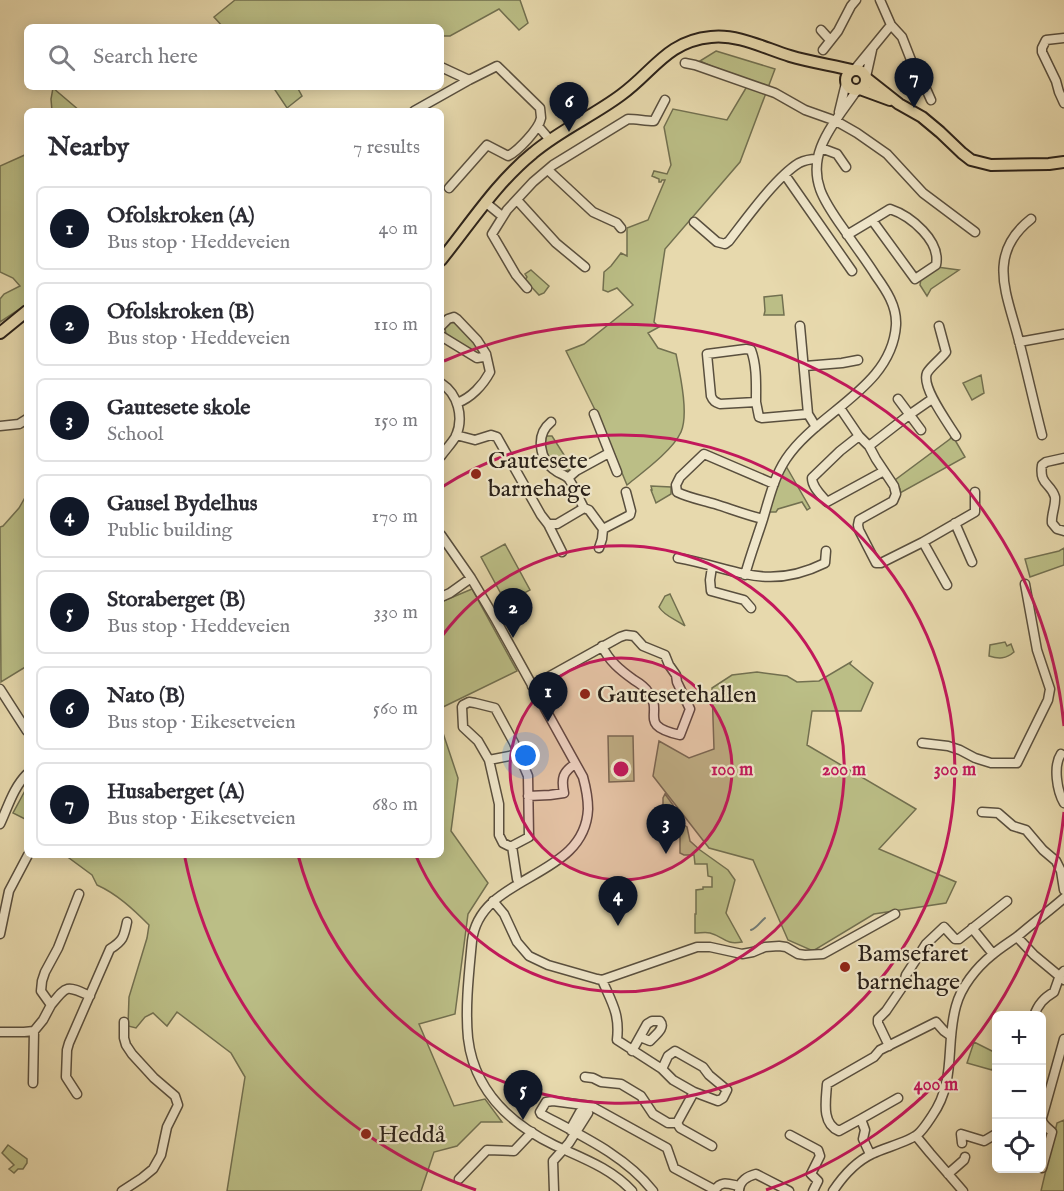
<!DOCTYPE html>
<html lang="en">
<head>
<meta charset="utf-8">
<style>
	:root { --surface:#fff; --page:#f2f2f3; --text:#2b2b33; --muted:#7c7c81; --line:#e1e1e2; --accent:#111827 }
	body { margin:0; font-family:"IM FELL English",serif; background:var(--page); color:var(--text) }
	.controls { position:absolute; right:18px; bottom:18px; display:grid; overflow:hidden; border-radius:9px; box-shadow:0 3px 15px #0003 }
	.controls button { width:54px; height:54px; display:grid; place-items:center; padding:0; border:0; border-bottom:2px solid var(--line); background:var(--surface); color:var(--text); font:30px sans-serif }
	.you { position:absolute; left:526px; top:756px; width:21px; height:21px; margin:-15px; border:4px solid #fff; border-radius:50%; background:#1a73e8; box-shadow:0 0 0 9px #1a73e833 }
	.badge { display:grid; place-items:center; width:39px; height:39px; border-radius:50%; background:var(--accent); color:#fff; font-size:20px; font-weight:700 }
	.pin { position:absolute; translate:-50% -50px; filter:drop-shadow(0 2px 3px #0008) }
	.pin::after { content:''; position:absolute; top:32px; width:21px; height:18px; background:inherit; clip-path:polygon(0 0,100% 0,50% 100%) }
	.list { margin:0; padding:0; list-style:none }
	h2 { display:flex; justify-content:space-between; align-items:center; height:78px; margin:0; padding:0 24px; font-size:26px }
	h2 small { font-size:20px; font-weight:400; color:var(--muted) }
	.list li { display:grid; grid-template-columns:39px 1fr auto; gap:18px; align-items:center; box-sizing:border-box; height:84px; margin:0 12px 12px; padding:0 12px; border:2px solid var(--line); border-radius:9px }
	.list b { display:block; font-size:22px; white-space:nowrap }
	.list p { margin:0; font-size:20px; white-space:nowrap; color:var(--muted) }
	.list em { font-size:20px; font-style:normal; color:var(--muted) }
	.icon { flex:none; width:33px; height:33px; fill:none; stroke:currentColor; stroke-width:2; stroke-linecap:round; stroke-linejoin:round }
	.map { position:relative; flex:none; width:1064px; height:1191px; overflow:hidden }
	.search { position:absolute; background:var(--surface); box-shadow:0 3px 15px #0003; left:24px; top:24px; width:420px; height:66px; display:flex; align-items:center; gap:15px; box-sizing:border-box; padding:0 21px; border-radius:9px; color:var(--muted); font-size:22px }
	.panel { position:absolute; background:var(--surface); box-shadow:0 3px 15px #0003; left:24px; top:108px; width:420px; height:750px; border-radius:9px }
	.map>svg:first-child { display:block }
	.green { fill:#bbbe86; stroke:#727050; stroke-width:1.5 }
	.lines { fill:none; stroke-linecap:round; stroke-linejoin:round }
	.stream { stroke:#6f7b78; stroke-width:2 }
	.minor-casing { stroke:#594f3e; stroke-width:11 }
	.major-casing { stroke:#2a2119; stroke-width:14 }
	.minor { stroke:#efe6ca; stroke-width:8 }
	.major { stroke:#e7d9ad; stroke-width:10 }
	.ring { fill:none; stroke:#c2185b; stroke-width:3 }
	.poi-dot { fill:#8f2418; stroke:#efe6ca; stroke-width:2 }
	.labels { text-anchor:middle; stroke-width:4.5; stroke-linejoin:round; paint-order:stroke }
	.poi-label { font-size:24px; fill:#2a2119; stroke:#efe6ca; text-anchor:start }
	.centre { fill:#c2185b; stroke:#efe6ca; stroke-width:3 }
	.ring-label { font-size:18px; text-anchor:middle; font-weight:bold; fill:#c2185b; stroke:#efe6ca; stroke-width:4.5; stroke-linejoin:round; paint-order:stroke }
</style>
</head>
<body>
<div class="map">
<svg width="1064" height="1191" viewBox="0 0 1064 1191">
	<rect width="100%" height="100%" fill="#e7d9ad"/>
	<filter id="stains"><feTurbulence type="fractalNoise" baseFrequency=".00333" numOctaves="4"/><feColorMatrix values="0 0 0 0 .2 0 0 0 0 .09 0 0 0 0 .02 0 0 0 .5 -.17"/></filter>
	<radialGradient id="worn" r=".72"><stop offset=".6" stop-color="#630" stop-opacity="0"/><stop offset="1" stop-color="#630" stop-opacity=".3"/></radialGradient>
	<!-- green -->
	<path class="green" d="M235 0H520L528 23 519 30 499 9 450 36H441V27H223L214 17Z
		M716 51 775 69 740 162 665 249 654 322 659 327 648 333 658 348 676 354C680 374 689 414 681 432 673 450 643 472 627 485L601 422 566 351 584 344 633 305 617 288 608 292 603 290 604 272 611 266 621 253 627 256V228L648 220 665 180H662L661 182H659V179L652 176 654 171 667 174 671 165 664 127 673 109 727 120 749 83 700 61Z
		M273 87H297L302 96 287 108Z
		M53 88 80 111H52L51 99Z
		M27 154V304L0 322V299L4 294 20 286 13 278 0 272V166Z
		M937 267 959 270 931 289 927 296 920 285 921 279Z
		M531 270 549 286 544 293 539 295 525 280 527 277 525 274Z
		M782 295 784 315H764L765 311 764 297Z
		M454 321 482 351 481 354 478 355 446 334 445 328 447 324Z
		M981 375 984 393 972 400 963 383Z
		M952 435 965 457 900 493V489L895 480 950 439Z
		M545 436H552L573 469C553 477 544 451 545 436Z
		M786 466 810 508 807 510 802 502 778 509 776 512H770V509L780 478Z
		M651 486 671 487V494L656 503 651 490H652Z
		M27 494V666L1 682 0 527 3 526 19 508Z
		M505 544 530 590 506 603 481 557Z
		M1064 548V565L1030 577 1025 559 1059 551Z
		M472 589 517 671 441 708V602Z
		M670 594 685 626C677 620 664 616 659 607L665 596Z
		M1005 642 1007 646 1011 644 1014 652C1006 659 999 659 989 656L990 645Z
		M851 662 850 664 873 683 861 711H812L807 745 916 809 879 849 956 882 946 903 874 914 813 951 788 940 753 860 709 848 653 776 659 741 689 758 714 749 712 688 732 675 757 672 787 676 797 682 819 681Z
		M441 727 458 778 451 831 488 883 468 914 455 1014 419 1024 454 1106 485 1099 502 1122H481L457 1146 434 1152 421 1191H227L245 1077 231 1053 177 1012 167 1026 153 1013 145 1017 136 1028 128 1026 129 997 147 938 149 925C133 909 117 894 97 885L92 875 65 855H441Z
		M608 736H633L634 781 609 782Z
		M27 787V820L13 813Z
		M665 794 673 805 681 823 687 827 690 841 700 850 728 870 735 880 726 913 742 942C724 945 725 937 710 933 706 932 700 933 695 933V914H696V890L703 889V887H712V877L708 876 707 864H695L694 855H684L680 853V828H665V808L663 807V798Z
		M974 1042 996 1053V1064H994L992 1070 967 1063Z
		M1064 1120V1191H1041L1057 1123Z
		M8 1145 27 1159V1163L23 1169H18L14 1173 9 1169 14 1165 2 1153Z"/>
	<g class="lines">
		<!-- stream -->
		<path class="stream" d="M751 930C757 928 760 922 765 918"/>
		<!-- minor casing -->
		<g class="minor-casing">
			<path id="minor" d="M880 0 891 25 902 37 911 60 923 82 931 100
				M821 30 830 40
				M1064 38 1046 40 1042 48V52L1056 81 1059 92 1064 103
				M823 50 838 31 851 6 856 0
				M685 63 695 65 775 93 805 110 836 121 857 133 887 154 923 193 975 232
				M441 67 469 80
				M855 69 891 25
				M866 77 872 50
				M414 111 469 80 497 66 540 108C540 108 541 117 541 118 539 129 518 151 508 156L487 145 449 188
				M839 112 846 83
				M538 126 550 140
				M821 148 837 154 846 167
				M548 170 593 212 617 223 621 228
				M785 175 852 271
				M517 200 556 243 585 267
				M485 202 502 216
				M890 209C911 216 941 241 936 265L915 279 872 220Z
				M1031 219C985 255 1008 296 1019 341 1027 372 1034 404 1042 435
				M694 222 717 242 725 244 729 241C746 219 776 177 799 163 805 160 811 159 817 159
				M847 235 872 220
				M527 288 516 275 492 234 507 210 533 182 553 165 628 119C637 119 645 121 654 121L665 100
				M441 326 448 319 454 317 457 319 477 340 486 354 490 372C483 385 471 398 457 403
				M800 326 808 414 816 427
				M939 326 946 352C941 359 931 366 927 373 921 387 948 423 956 436
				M441 336 477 358 483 357 486 354
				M1019 342 1064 334
				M746 349 751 350C757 366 756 385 756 402L720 404C715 402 713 401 711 396L707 354Z
				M805 366 842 363 858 360
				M441 383C458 394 464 417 456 436 452 443 446 449 441 456
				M898 399 921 430
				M756 402 759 417 762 418 808 414
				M840 408 859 436 869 446 876 459 894 486 896 494 893 501 859 520 858 525 859 530 876 563H881L923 542 947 585
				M594 414 617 472
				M551 422C535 435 539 460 556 471 560 474 565 475 568 478 573 484 580 501 584 508L589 510 603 529
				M0 426 19 424 27 419
				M456 435 475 440 491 435 497 437 541 515 548 524 562 552
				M859 436 840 451 812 478C812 487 821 495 827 502L884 471
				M869 446 909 415 932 399
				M1064 458 1046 462 1042 465C1039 485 1051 483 1055 497 1056 505 1051 515 1052 523L1057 529 1064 531
				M568 478 576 471 609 453
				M763 519C746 515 731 509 715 504 702 500 689 498 677 492L676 485 680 477 704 454 774 484
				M955 523 972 562
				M548 524H557L584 508
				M441 535 471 578 496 620 583 777C586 788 588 798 588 809 585 880 480 873 472 941 469 973 465 1007 468 1038 474 1090 509 1123 554 1145 582 1158 611 1168 632 1191
				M923 542 975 512V492
				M599 548 602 539 603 529 630 515 631 511 626 492
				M678 558C735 568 766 592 825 563L826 551
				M712 567 710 580 711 591 744 600 751 608
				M745 575C750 556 757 538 763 519 769 499 774 477 786 459 817 412 892 388 896 325 897 306 886 290 876 276 866 260 855 246 845 231 826 204 808 181 821 147 829 126 845 108 857 90
				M441 597 450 593 471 578
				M532 686 620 637 626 635 634 636 643 646 665 655 669 665 676 675 677 682 690 709 680 735C636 725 665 713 648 692 645 687 639 683 634 680 620 670 609 661 602 646
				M0 689 27 731
				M469 702 475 703 495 708 514 743 528 776 529 837 512 846H509L503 843 499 835V804L489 760 478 741 463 727 462 707 463 705Z
				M922 743 948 746 960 750 975 758 991 763H1017L1048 700 1050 689 1037 650 1025 584
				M1061 754C1053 766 1057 791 1064 803
				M489 760 519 754
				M528 796 550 795 564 793C561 778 563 772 575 764
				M982 812 998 813 1013 826 1026 830 1043 850 1056 861 1061 871 1064 890
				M0 824C8 807 13 788 27 774
				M512 846 517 879 519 883
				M493 901 504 914 517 942 529 956 548 965 597 979 602 980 697 947H710L742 954 753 952 765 947 779 946 786 947 798 954 805 955 823 954 895 914
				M972 928 993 954
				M0 934 9 891 28 855
				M1017 937 1034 955 1064 980
				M602 980C612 1003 620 1014 617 1040L662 1069 673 1080 694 1092 677 1123
				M51 1005C67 985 66 985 90 996
				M1034 1016C1038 1004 1044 998 1054 992L1060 975 1064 971
				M0 1032H24L34 1031
				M889 1046 878 1023V1019L886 1011 903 986 906 975 926 944 944 927 955 939H959L1007 901
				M632 1051 647 1024 652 1021H660C666 1028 655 1035 650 1041L640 1037
				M662 1069 668 1056 675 1051 703 1067 709 1075 727 1090 723 1098 718 1101 694 1092
				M585 1077 593 1078 601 1082 621 1084 641 1096 653 1114 668 1123H677L680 1128 712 1146
				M33 1083 34 1031 43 1020 51 1005 41 991 42 981 45 972 58 948 79 894
				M77 1094 66 1077 67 1050 69 1043 110 949C123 941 124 937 127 922
				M861 1119 898 1098
				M570 1130 580 1112 585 1110
				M790 1135 818 1150 820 1156 811 1174 818 1181 813 1191
				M916 1136 930 1153 963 1191
				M962 1143 961 1134 984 1141 996 1134
				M870 1154 863 1139 865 1130 861 1119 839 1131C821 1124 826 1100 827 1084L874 1057 880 1050 936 1022 944 1031 951 1036
				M1042 1168 1052 1132C1048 1128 1041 1124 1042 1118L1064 1039
				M948 1174 964 1160 965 1157
				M459 1179 487 1150 514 1151 532 1132
				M122 1191 142 1178 153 1169 161 1155 167 1127 178 1105 175 1096 154 1078 132 1054 126 1045 124 1038V1022
				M554 1191 553 1161 569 1143 588 1113
				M653 1191C626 1156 580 1135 541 1114L540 1112 546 1102 553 1101 591 1106 667 1148 674 1168 715 1190C721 1180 729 1184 739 1186
				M739 1191C739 1181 748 1176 756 1174L789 1191
				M833 1191C843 1176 855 1162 872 1154 883 1148 909 1142 918 1134 923 1130 928 1122 932 1116 957 1080 945 1045 956 1006 961 987 976 968 992 955 1000 948 1010 942 1018 936 1033 923 1049 911 1064 898"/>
		</g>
		<!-- major casing -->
		<g class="major-casing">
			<path id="major" d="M846 80a10 10 0 1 1 20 0a10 10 0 1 1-20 0Z
				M866 78 899 104 922 117 940 132 962 153 971 160 991 165 1049 164 1064 162
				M860 89 890 100
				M441 260C471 223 496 183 533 153 560 130 593 116 621 95 653 72 667 41 711 37 738 34 764 48 790 56 810 62 831 65 852 70
				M0 333 27 311"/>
		</g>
		<!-- minor -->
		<use href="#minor" class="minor"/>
		<!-- major -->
		<use href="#major" class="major"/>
	</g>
	<!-- distance rings -->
	<circle cx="621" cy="769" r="111" fill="#c2185b" fill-opacity=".12"/>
	<g class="ring">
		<circle cx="621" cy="769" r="111"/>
		<path d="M442 636A223 223 0 1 1 416 856"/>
		<path d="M442 487A334 334 0 1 1 298 855"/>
		<path d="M1064 812A445 445 0 0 1 766 1190M476 1190A445 445 0 0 1 185 858M444 361A445 445 0 0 1 1064 726"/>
	</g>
	<!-- markers -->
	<g class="poi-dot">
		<circle cx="476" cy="474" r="6"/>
		<circle cx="585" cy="694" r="6"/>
		<circle cx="845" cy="967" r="6"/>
		<circle cx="366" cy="1134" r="6"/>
	</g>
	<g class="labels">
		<!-- poi labels -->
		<g class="poi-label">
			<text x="488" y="468">Gautesete<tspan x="488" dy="28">barnehage</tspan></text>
			<text x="597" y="702">Gautesetehallen</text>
			<text x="857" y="961">Bamsefaret<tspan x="857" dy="28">barnehage</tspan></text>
			<text x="378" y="1142">Heddå</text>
		</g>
	</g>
	<circle cx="621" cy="769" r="9" class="centre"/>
	<g class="ring-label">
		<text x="732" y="775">100 m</text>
		<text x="844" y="775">200 m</text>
		<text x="955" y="775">300 m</text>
		<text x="936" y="1090">400 m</text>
	</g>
	<rect width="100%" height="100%" filter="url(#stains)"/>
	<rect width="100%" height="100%" fill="url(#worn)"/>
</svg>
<div class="controls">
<button>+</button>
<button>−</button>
<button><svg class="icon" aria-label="locate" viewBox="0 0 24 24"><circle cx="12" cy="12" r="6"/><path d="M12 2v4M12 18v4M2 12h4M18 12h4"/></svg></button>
</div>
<div class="you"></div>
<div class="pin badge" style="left:548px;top:722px">1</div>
<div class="pin badge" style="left:513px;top:638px">2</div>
<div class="pin badge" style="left:666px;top:854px">3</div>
<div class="pin badge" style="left:618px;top:926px">4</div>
<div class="pin badge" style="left:523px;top:1120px">5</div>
<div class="pin badge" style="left:569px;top:132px">6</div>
<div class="pin badge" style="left:914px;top:108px">7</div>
<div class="search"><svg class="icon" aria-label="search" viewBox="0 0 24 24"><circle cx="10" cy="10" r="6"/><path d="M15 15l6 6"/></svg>Search here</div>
<section class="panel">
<h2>Nearby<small>7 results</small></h2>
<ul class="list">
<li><span class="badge">1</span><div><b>Ofolskroken (A)</b><p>Bus stop · Heddeveien</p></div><em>40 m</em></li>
<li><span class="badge">2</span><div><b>Ofolskroken (B)</b><p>Bus stop · Heddeveien</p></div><em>110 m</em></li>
<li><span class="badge">3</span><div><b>Gautesete skole</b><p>School</p></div><em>150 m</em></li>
<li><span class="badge">4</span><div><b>Gausel Bydelhus</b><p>Public building</p></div><em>170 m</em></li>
<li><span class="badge">5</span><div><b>Storaberget (B)</b><p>Bus stop · Heddeveien</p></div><em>330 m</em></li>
<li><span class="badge">6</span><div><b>Nato (B)</b><p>Bus stop · Eikesetveien</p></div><em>560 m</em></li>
<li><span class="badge">7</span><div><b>Husaberget (A)</b><p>Bus stop · Eikesetveien</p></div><em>680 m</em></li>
</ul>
</section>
</div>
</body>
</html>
